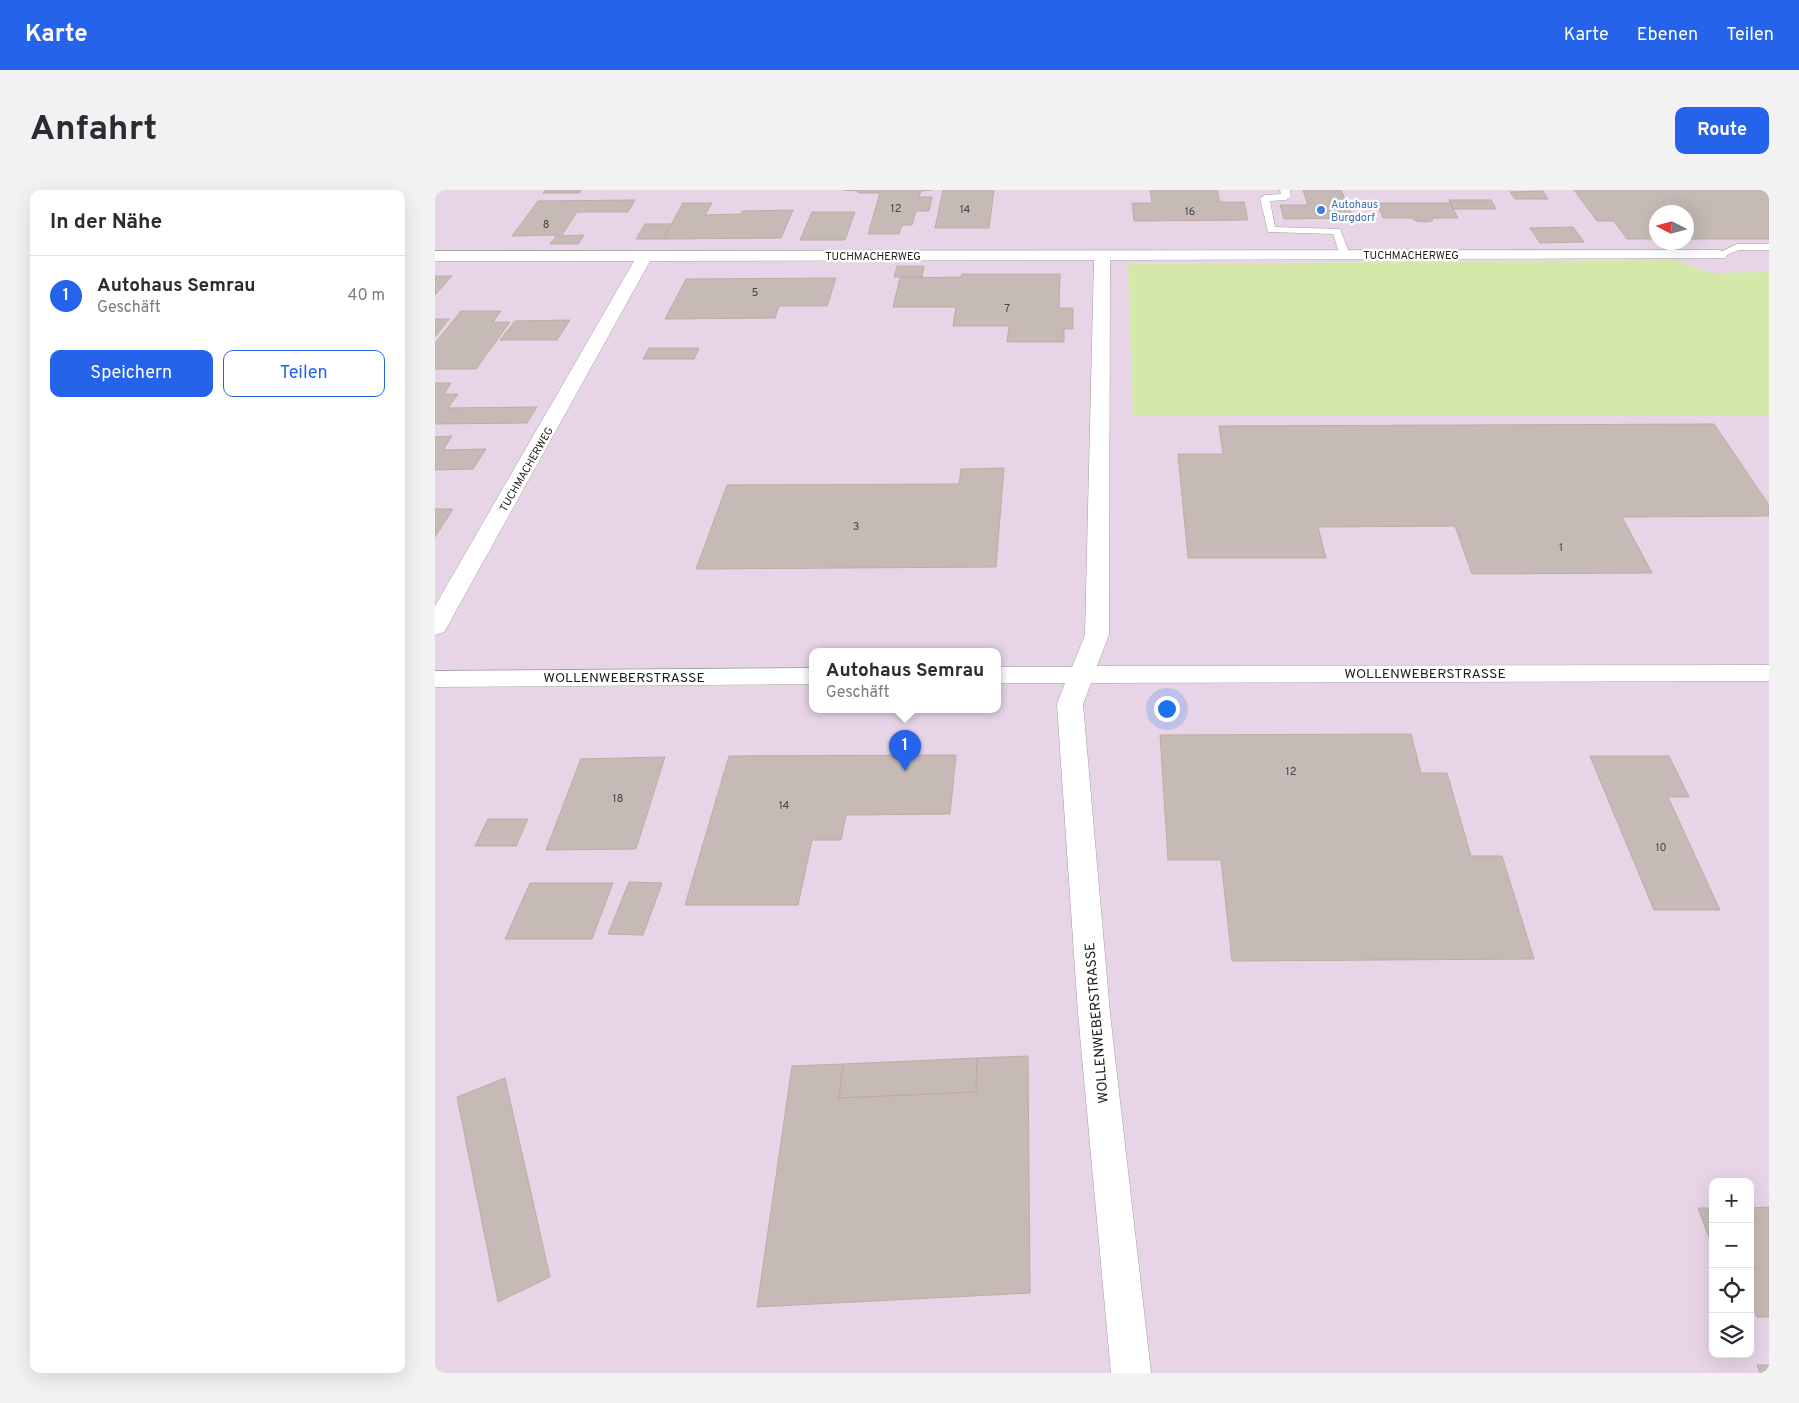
<!DOCTYPE html>
<html lang="de">
<head>
<meta charset="utf-8">
<style>
	:root { --surface:#fff; --page:#f2f2f3; --text:#2b2b33; --muted:#7c7c81; --line:#e1e1e2; --accent:#2563eb }
	body { margin:0; font-family:Overpass,sans-serif; background:var(--page); color:var(--text) }
	.controls { position:absolute; right:15px; bottom:15px; display:grid; overflow:hidden; border-radius:10px; box-shadow:0 5px 20px #0002 }
	.controls button { width:45px; height:45px; display:grid; place-items:center; padding:0; border:0; border-bottom:1px solid var(--line); background:var(--surface); color:var(--text); font:25px sans-serif }
	.compass { position:absolute; left:1214px; top:15px; width:45px; height:45px; border-radius:50%; background:var(--surface); box-shadow:0 5px 20px #0002; rotate:276deg }
	.you { position:absolute; left:731px; top:518px; width:18px; height:18px; margin:-12px; border:4px solid #fff; border-radius:50%; background:#1a73e8; box-shadow:0 0 0 8px #1a73e833 }
	.badge { display:grid; place-items:center; width:32px; height:32px; border-radius:50%; background:var(--accent); color:#fff; font-size:16px; font-weight:700 }
	.pin { position:absolute; translate:-50% -41px; filter:drop-shadow(0 1px 2px #0008) }
	.pin::after { content:''; position:absolute; top:26px; width:18px; height:15px; background:inherit; clip-path:polygon(0 0,100% 0,50% 100%) }
	.popup { position:absolute; left:374px; top:458px; width:192px; height:65px; box-sizing:border-box; display:grid; place-content:center; border-radius:10px; background:var(--surface); filter:drop-shadow(0 1px 4px #0005); font-size:16px; white-space:nowrap; color:var(--muted) }
	.popup b { font-size:19px; color:var(--text) }
	.popup::after { content:''; position:absolute; left:50%; top:100%; margin-left:-10px; border:10px solid transparent; border-top-color:var(--surface) }
	.list { margin:0; padding:0; list-style:none }
	h2 { display:flex; justify-content:space-between; align-items:center; height:65px; margin:0; padding:0 20px; font-size:21px }
	h2 small { font-size:16px; font-weight:400; color:var(--muted) }
	.list li { display:grid; grid-template-columns:32px 1fr auto; gap:15px; align-items:center; box-sizing:border-box; height:80px; padding:0 20px; border-top:1px solid var(--line) }
	.list b { display:block; font-size:19px; white-space:nowrap }
	.list p { margin:0; font-size:16px; white-space:nowrap; color:var(--muted) }
	.list em { font-size:16px; font-style:normal; color:var(--muted) }
	.actions { display:flex; gap:10px; padding:15px 20px }
	.actions a { flex:1; padding:11px 0; border:1px solid var(--accent); border-radius:10px; text-align:center; font-size:18px; color:var(--accent) }
	.actions .main { background:var(--accent); color:#fff }
	.icon { flex:none; width:28px; height:28px; fill:none; stroke:currentColor; stroke-width:2; stroke-linecap:round; stroke-linejoin:round }
	.map { position:relative; flex:none; width:1334px; height:1183px; overflow:hidden; border-radius:10px }
	header { display:flex; align-items:center; gap:30px; box-sizing:border-box; height:70px; padding:0 25px; background:var(--accent); color:#fff }
	header strong { font-size:24px }
	nav { display:flex; gap:28px; margin-inline-start:auto; font-size:18px }
	.intro { display:flex; align-items:center; justify-content:space-between; box-sizing:border-box; height:120px; padding:0 30px }
	h1 { margin:0; font-size:35px }
	.button { padding:12px 22px; border-radius:10px; background:var(--accent); color:#fff; font-size:18px; font-weight:700 }
	main { display:flex; gap:30px; padding:0 30px }
	aside { flex:1; background:var(--surface); border-radius:10px; box-shadow:0 5px 20px #0002 }
	.map>svg:first-child { display:block }
	.industrial { fill:#e7d5e7; fill-rule:evenodd }
	.grass { fill:#d3e8a9 }
	.building { fill:#c5bab6; stroke:#bfaca5 }
	.lines { fill:none; stroke-linecap:round; stroke-linejoin:round }
	.service-casing { stroke:#a1a1a1; stroke-width:1 }
	.minor-casing { stroke:#a1a1a1; stroke-width:1 }
	.service { fill:#fff; fill-rule:evenodd }
	.minor { fill:#fff; fill-rule:evenodd }
	.shop-dot { fill:#3f7fe0; stroke:#fff; stroke-width:2 }
	.labels { text-anchor:middle; stroke-width:4.5; stroke-linejoin:round; paint-order:stroke }
	.far-shop-label { font-size:11px; fill:#366cbe; stroke:#fff; text-anchor:start }
	.number-label { font-size:11px; fill:#474443 }
	.far-street-label { font-size:11px; fill:#1d1d1d; stroke:#fff }
	.street-label { font-size:14px; fill:#1d1d1d; stroke:#fff }
</style>
</head>
<body>
<header>
<strong>Karte</strong>
<nav><a>Karte</a><a>Ebenen</a><a>Teilen</a></nav>
</header>
<div class="intro"><h1>Anfahrt</h1><a class="button">Route</a></div>
<main>
<aside>
<h2>In der Nähe<small></small></h2>
<ul class="list">
<li><span class="badge">1</span><div><b>Autohaus Semrau</b><p>Geschäft</p></div><em>40 m</em></li>
</ul>
<div class="actions"><a class="main">Speichern</a><a>Teilen</a></div>
</aside>
<div class="map">
<svg width="1334" height="1183" viewBox="0 0 1334 1183">
	<rect width="100%" height="100%" fill="#eee8e3"/>
	<!-- industrial -->
	<path class="industrial" d="M0 0H1334V82L1276 83 1238 70 693 74 698 226H1334V1183H0ZM1222 22H1252V52H1222ZM378 462H562V520H378ZM1278 992H1315V1164H1278Z"/>
	<!-- grass -->
	<path class="grass" d="M1238 70 1276 83 1334 82V226H698L693 74Z"/>
	<!-- building -->
	<path class="building" d="M111 0H146L144 3H108Z
		M408 0H497L486 1 484 7H497L494 21H481L477 35H467L464 44H433L445 3H423L424 1Z
		M508 0H559L554 38H500Z
		M715 0H782L785 12H809L813 30 699 31 697 13H717Z
		M868 0H906L918 28 849 29 845 15H873Z
		M1139 0H1334V49H1252V22H1222V49H1192L1179 31H1162Z
		M1108 1 1113 9H1080L1075 2Z
		M200 10 193 22H142L127 45 77 46 103 11Z
		M1014 10H1056L1061 19H1018Z
		M248 13H277L270 25 306 24 308 21 358 20 346 48 228 49Z
		M942 13H1015L1023 28H998L997 31 990 32 981 31 976 28H948Z
		M377 22H420L410 50H365Z
		M210 34H236L228 49H201Z
		M1138 37 1149 52 1105 53 1095 38Z
		M149 45 143 54H115L121 46Z
		M462 76H489L487 87H459Z
		M527 84H625L624 118H638V139H629V152H572L574 136H518L521 117H458L465 88 526 87Z
		M0 86H17L0 105Z
		M401 88 392 116H344L340 128 230 129 251 89Z
		M26 121H66L58 132H75L41 179H0V153Z
		M0 129H14L0 147Z
		M135 130 122 150H65L80 131Z
		M214 158H264L259 169H208Z
		M0 193H16L9 204H23L13 218 102 217 92 233 0 234Z
		M1279 234 1334 315V326L1187 327 1217 383 1037 384 1020 336 883 337 891 368H753L743 264H788L784 236Z
		M17 246 8 260 51 259 38 279 0 280V247Z
		M569 278 561 377 261 379 292 295 524 294 526 279Z
		M0 319H18L0 347Z
		M976 544 986 583H1012L1036 666H1067L1099 769 797 771 786 670H733L725 545Z
		M521 565 515 624 411 625 406 650H377L363 715H250L294 566Z
		M1155 566H1234L1254 607H1233L1285 720H1219Z
		M230 567 201 659 111 660 146 569Z
		M53 629H93L81 656H40Z
		M194 692 227 693 208 745 173 744Z
		M95 693H178L157 749H70Z
		M593 866 595 1103 322 1117 357 876 408 874 404 908 541 902 542 868Z
		M542 868 541 902 404 908 408 874Z
		M70 888 115 1087 63 1112 22 907Z
		M1334 1017V1127H1322L1315 1108V1018Z
		M1263 1018H1278V1058Z
		M1322 1175H1334V1183H1325Z"/>
	<g class="lines">
		<!-- service casing -->
		<g class="service-casing">
			<path id="service" d="M845 0H855L856 7 851 10 835 11 840 37 905 39 915 65 914 67H906L905 65 898 44 833 42 825 8 830 5 846 4Z
				M1302 54H1334V60H1304L1284 68 1279 65Z"/>
		</g>
		<!-- minor casing -->
		<g class="minor-casing">
			<path id="minor" d="M1284 60 1290 62 1292 65 1290 68 675 70 674 445 662 476 1334 475V491L656 493 648 514 675 823 716 1183H676L643 823 622 514 630 493H562V477H637L650 445 659 70 215 71 12 437 9 442 0 445V416L199 71H0V61Z
				M378 478V494L0 497V481Z"/>
		</g>
		<!-- service -->
		<use href="#service" class="service"/>
		<!-- minor -->
		<use href="#minor" class="minor"/>
	</g>
	<!-- markers -->
	<circle class="shop-dot" cx="886" cy="20" r="5"/>
	<g class="labels">
		<!-- far-shop labels -->
		<g class="far-shop-label">
			<text x="896" y="18">Autohaus<tspan x="896" dy="13">Burgdorf</tspan></text>
		</g>
		<!-- number labels -->
		<g class="number-label">
			<text x="461" y="22">12</text>
			<text x="530" y="23">14</text>
			<text x="755" y="25">16</text>
			<text x="111" y="38">8</text>
			<text x="320" y="106">5</text>
			<text x="572" y="122">7</text>
			<text x="421" y="340">3</text>
			<text x="1126" y="361">1</text>
			<text x="856" y="585">12</text>
			<text x="183" y="612">18</text>
			<text x="349" y="619">14</text>
			<text x="1226" y="661">10</text>
		</g>
		<!-- far-street labels -->
		<g class="far-street-label">
			<text x="976" y="69">TUCHMACHERWEG</text>
			<text x="438" y="70">TUCHMACHERWEG</text>
			<text transform="translate(91 279) rotate(-60)" y="4">TUCHMACHERWEG</text>
		</g>
		<!-- street labels -->
		<g class="street-label">
			<text x="990" y="488">WOLLENWEBERSTRASSE</text>
			<text x="189" y="492">WOLLENWEBERSTRASSE</text>
			<text transform="translate(661 833) rotate(-95)" y="5">WOLLENWEBERSTRASSE</text>
		</g>
	</g>
</svg>
<div class="controls">
<button>+</button>
<button>−</button>
<button><svg class="icon" aria-label="locate" viewBox="0 0 24 24"><circle cx="12" cy="12" r="6"/><path d="M12 2v4M12 18v4M2 12h4M18 12h4"/></svg></button>
<button><svg class="icon" aria-label="layers" viewBox="0 0 24 24"><path d="M12 4l9 5-9 5-9-5zM3 14l9 5 9-5"/></svg></button>
</div>
<svg class="compass" viewBox="-18 -18 36 36"><path d="M0-13l5 13h-10z" fill="#e53935"/><path d="M0 13l5-13h-10z" fill="#7c7c81"/></svg>
<div class="you"></div>
<div class="pin badge" style="left:470px;top:581px">1</div>
<div class="popup"><b>Autohaus Semrau</b>Geschäft</div>
</div>
</main>
</body>
</html>
